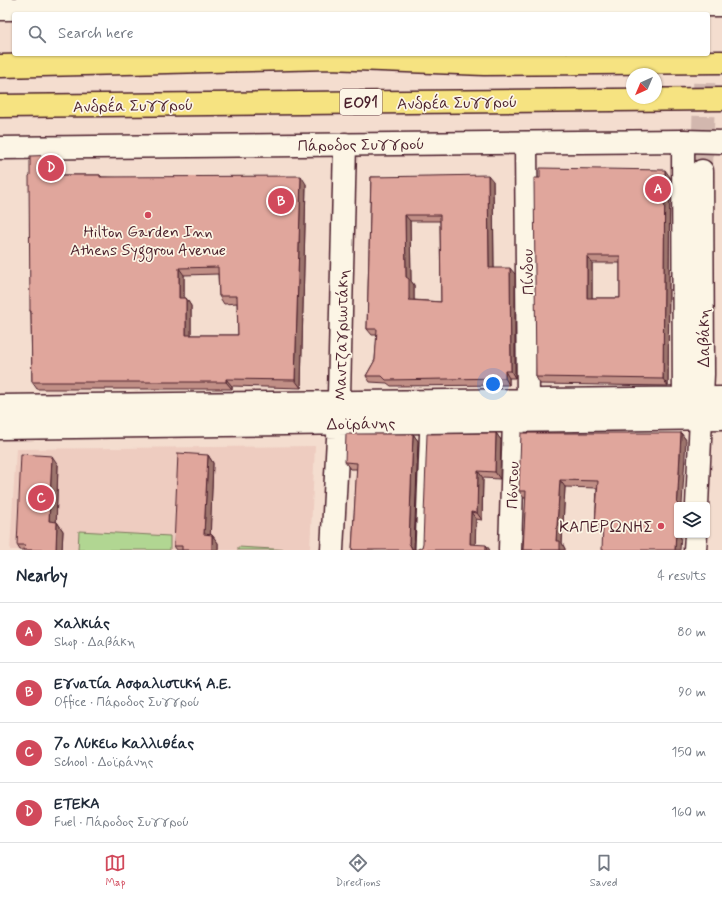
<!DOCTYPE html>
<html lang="en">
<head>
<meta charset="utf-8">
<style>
	:root { --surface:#fff; --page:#f2f2f3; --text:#1f2937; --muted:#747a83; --line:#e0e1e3; --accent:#d1495b }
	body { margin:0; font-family:Mynerve,sans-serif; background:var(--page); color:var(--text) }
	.controls { position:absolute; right:12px; bottom:12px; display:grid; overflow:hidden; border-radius:4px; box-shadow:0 1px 3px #0004 }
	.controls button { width:36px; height:36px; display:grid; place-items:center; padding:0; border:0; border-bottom:1px solid var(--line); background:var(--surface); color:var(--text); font:20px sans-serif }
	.compass { position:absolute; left:626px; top:68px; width:36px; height:36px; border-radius:50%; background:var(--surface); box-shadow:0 1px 3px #0004; rotate:224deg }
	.you { position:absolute; left:493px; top:384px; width:14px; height:14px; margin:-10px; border:3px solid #fff; border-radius:50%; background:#1a73e8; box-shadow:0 0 0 6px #1a73e833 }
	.badge { display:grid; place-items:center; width:26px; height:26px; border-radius:50%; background:var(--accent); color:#fff; font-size:13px; font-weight:700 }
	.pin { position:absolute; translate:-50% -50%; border:2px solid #fff; box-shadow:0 1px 4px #0006 }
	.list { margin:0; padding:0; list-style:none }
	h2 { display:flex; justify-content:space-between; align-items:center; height:52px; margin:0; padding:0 16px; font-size:17px }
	h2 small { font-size:13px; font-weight:400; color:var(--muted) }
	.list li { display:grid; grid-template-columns:26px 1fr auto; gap:12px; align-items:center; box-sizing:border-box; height:60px; padding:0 16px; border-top:1px solid var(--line) }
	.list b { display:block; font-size:15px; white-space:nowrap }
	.list p { margin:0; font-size:13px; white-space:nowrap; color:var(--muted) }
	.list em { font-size:13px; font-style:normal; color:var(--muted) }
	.icon { flex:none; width:22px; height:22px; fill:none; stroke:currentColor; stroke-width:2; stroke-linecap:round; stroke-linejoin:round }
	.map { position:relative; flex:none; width:722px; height:550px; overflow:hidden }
	.search { position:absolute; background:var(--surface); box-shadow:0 1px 3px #0004; left:12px; right:12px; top:12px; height:44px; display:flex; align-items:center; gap:10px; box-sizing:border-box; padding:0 14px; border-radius:4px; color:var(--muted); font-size:15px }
	.sheet { height:292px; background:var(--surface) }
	nav { display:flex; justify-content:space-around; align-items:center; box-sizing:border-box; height:56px; border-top:1px solid var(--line); background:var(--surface); font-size:11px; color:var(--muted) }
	nav a { display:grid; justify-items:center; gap:2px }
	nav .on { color:var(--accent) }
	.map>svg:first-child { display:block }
	.built { fill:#eeccc0 }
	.green { fill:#b1d692; stroke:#7e7a5e }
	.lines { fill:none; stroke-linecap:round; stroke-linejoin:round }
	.secondary-tunnel { stroke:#d2b7ae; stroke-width:22; stroke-dasharray:22 11; stroke-linecap:butt }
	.lane-casing { stroke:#4a1f2b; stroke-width:14 }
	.street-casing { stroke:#4a1f2b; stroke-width:25 }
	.secondary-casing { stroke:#4a1f2b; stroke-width:25 }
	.highway-casing { stroke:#4a1f2b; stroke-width:25 }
	.lane { stroke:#fcf5e5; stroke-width:11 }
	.street { stroke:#fcf5e5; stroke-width:22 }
	.secondary { stroke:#fcf5e5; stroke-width:22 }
	.highway { stroke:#f6e381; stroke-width:22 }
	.wall { fill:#c18f86; stroke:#4a1f2b; fill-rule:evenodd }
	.shaded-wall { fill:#9d746d; stroke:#4a1f2b }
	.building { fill:#e0a69c; stroke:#4a1f2b; fill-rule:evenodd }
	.poi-dot { fill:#d1495b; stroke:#fcf5e5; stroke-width:1.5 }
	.labels { text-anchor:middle; stroke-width:3.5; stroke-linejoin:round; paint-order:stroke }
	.shield { fill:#fcf5e5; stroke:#7f5f63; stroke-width:1 }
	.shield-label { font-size:15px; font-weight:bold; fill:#4a1f2b }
	.street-label { font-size:16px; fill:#4a1f2b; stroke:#fcf5e5 }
	.poi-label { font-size:16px; fill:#4a1f2b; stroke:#fcf5e5 }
</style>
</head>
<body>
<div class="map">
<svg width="722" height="550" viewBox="0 0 722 550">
	<rect width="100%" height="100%" fill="#f4ddcf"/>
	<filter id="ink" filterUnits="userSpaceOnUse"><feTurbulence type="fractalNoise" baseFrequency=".025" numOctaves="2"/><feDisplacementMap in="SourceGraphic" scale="8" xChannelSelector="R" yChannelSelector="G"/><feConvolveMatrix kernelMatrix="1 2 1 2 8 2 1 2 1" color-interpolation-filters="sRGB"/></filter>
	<g filter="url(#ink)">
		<!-- built -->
		<path class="built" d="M315 446 310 550H10L16 449Z"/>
		<!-- green -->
		<path class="green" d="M79 531 170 536V550H78Z
			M238 547 291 550H238Z"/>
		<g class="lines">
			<!-- secondary-tunnel -->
			<path class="secondary-tunnel" d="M702 171 705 54"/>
			<!-- lane casing -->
			<g class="lane-casing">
				<path id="lane" d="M421 550 426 422"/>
			</g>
			<!-- street casing -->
			<g class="street-casing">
				<path id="street" d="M683 141 684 413
					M526 143 528 401
					M0 406 722 398
					M0 428 722 418
					M332 550 338 438 345 144
					M510 550 514 421"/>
			</g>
			<!-- secondary casing -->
			<g class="secondary-casing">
				<path id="secondary" d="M0 9 722 5
					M0 148 683 141 722 142
					M697 505 703 374 702 171
					M695 550 696 535"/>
			</g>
			<!-- highway casing -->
			<g class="highway-casing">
				<path id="highway" d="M0 66 330 58 484 64 722 62
					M0 106 722 99"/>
			</g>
			<!-- lane -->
			<use href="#lane" class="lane"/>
			<!-- street -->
			<use href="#street" class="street"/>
			<!-- secondary -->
			<use href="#secondary" class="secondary"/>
			<!-- highway -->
			<use href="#highway" class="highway"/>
		</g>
		<!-- wall -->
		<path class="wall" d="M62 163V175H100L102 177 306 184 301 388 232 386V389H37L32 382 31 313 30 311ZM218 274 219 296 224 304 237 303 238 335H191V306L186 298H184V275Z
			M371 177 493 181 494 268 515 274V378H509V385L391 386 387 383 370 382 366 376 375 360 377 335H372L367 329ZM410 221H440L441 302 414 300V285L411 281Z
			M670 177 668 386 540 384 536 377 540 178ZM592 263H620V298H592Z
			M496 433 501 440 500 479 483 478 482 520 476 519 475 544 422 547Z
			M681 433 686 440 603 532H600L595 525 597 488 565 487 562 543 565 549V550H523L526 498H524L519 491Z
			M413 434 418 441 414 549 352 550 357 469H350L345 462Z
			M208 455 213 463 210 534 212 535 218 543V550H177L174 546Z
			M58 465 56 522H57L63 531 62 550H20L17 545Z"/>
		<!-- shaded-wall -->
		<path class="shaded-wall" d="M57 155 62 163V183L57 175Z
			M665 170 670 177 668 386 663 379Z
			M488 175 493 181 494 275 489 268Z
			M301 176 306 184 301 388 295 380Z
			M405 215 410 221 411 281 414 285V306L409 300 406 277Z
			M587 256 592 263V305L587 298Z
			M179 268 184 275V306L179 298Z
			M510 268 515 274V378L511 371Z
			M186 298 191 306V342L186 335Z
			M505 371 509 378V385L505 378Z
			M226 379 232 386V389L226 382Z
			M496 433 501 440 500 479 495 472Z
			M681 433 686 440 682 505H677V535H681L680 550H675Z
			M413 434 418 441 414 550H413L409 543Z
			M208 455 213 463 210 543 204 534Z
			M52 456 58 465 56 530 49 521Z
			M478 471 483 478 482 520 477 513Z
			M560 480 565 487 562 543 565 549V550H560L556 541Z
			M471 512 476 519 475 550 470 544Z
			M57 522 63 531 62 550H56Z
			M212 535 218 543V550H212Z
			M486 545 490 550H486Z"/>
		<!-- building -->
		<path class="building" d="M57 155V175H100V177L301 176 295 380 226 379V382H32L31 311H30L29 176 30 175V156ZM218 267 219 296H237L238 335H186V298H179V268Z
			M540 168 665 170 663 379 536 377 534 178H540ZM587 256H620V298H587Z
			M488 175 489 268H510L511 371H505V378L386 380 382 376H366L375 360 377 329H367L371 177ZM405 215H440L441 302 409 300V279L406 277Z
			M496 433 495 472 478 471 477 513 471 512 470 544 486 545V550H416L422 547 423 543 427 434Z
			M521 433H681L675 550H602L603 525H595L598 481 560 480 556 541H560V550H523L526 491H519Z
			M346 434H413L409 543 412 549 416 550H352L357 463 345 462Z
			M178 453 208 455 204 534 212 535V550H182V546H174Z
			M21 454 52 456 49 521 57 522 56 550H24L25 545H17Z"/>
	</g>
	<!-- markers -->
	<g class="poi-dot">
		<circle cx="148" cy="215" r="4"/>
		<circle cx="661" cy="526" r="4"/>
	</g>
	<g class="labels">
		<!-- shield labels -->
		<rect class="shield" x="340" y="89" width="42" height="26" rx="3"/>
		<g class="shield-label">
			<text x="361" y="107">ΕΟ91</text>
		</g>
		<!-- street labels -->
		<g class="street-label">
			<text transform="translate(457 102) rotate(-1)" y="6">Ανδρέα Συγγρού</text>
			<text transform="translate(133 105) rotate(-1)" y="6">Ανδρέα Συγγρού</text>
			<text transform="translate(361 144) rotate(-1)" y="6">Πάροδος Συγγρού</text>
			<text transform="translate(527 272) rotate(-91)" y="6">Πίνδου</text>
			<text transform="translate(341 335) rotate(-89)" y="6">Μαντζαγριωτάκη</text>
			<text transform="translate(703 338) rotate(-90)" y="6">Δαβάκη</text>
			<text transform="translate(361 423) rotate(-1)" y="6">Δοϊράνης</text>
			<text transform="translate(512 485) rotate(-88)" y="6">Πόντου</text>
		</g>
		<!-- poi labels -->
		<g class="poi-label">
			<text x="148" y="237">Hilton Garden Inn<tspan x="148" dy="18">Athens Syggrou Avenue</tspan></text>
			<text x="653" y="532" text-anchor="end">ΚΑΠΕΡΩΝΗΣ</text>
		</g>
	</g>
</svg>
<div class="controls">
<button><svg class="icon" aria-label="layers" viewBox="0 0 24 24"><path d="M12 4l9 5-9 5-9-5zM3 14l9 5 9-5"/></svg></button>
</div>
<svg class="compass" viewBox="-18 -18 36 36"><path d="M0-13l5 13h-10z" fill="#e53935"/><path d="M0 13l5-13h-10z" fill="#747a83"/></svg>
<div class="you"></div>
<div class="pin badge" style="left:658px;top:189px">A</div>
<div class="pin badge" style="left:281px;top:201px">B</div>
<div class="pin badge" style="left:41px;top:498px">C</div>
<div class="pin badge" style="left:51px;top:168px">D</div>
<div class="search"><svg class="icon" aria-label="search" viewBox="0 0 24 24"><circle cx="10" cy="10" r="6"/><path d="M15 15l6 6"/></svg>Search here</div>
</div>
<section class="sheet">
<h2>Nearby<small>4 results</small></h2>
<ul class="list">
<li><span class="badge">A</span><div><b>Χαλκιάς</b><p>Shop · Δαβάκη</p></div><em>80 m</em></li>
<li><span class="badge">B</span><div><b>Εγνατία Ασφαλιστική Α.Ε.</b><p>Office · Πάροδος Συγγρού</p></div><em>90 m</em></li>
<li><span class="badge">C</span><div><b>7ο Λύκειο Καλλιθέας</b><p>School · Δοϊράνης</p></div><em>150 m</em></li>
<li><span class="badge">D</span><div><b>ΕΤΕΚΑ</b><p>Fuel · Πάροδος Συγγρού</p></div><em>160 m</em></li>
</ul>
</section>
<nav>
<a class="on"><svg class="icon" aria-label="map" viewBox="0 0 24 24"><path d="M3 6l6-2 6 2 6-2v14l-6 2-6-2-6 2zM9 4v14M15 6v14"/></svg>Map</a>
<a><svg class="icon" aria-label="directions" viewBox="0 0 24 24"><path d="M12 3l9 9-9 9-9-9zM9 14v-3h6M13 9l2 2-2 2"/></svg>Directions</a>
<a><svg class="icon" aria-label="saved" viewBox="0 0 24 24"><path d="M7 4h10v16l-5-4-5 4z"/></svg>Saved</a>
</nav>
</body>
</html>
